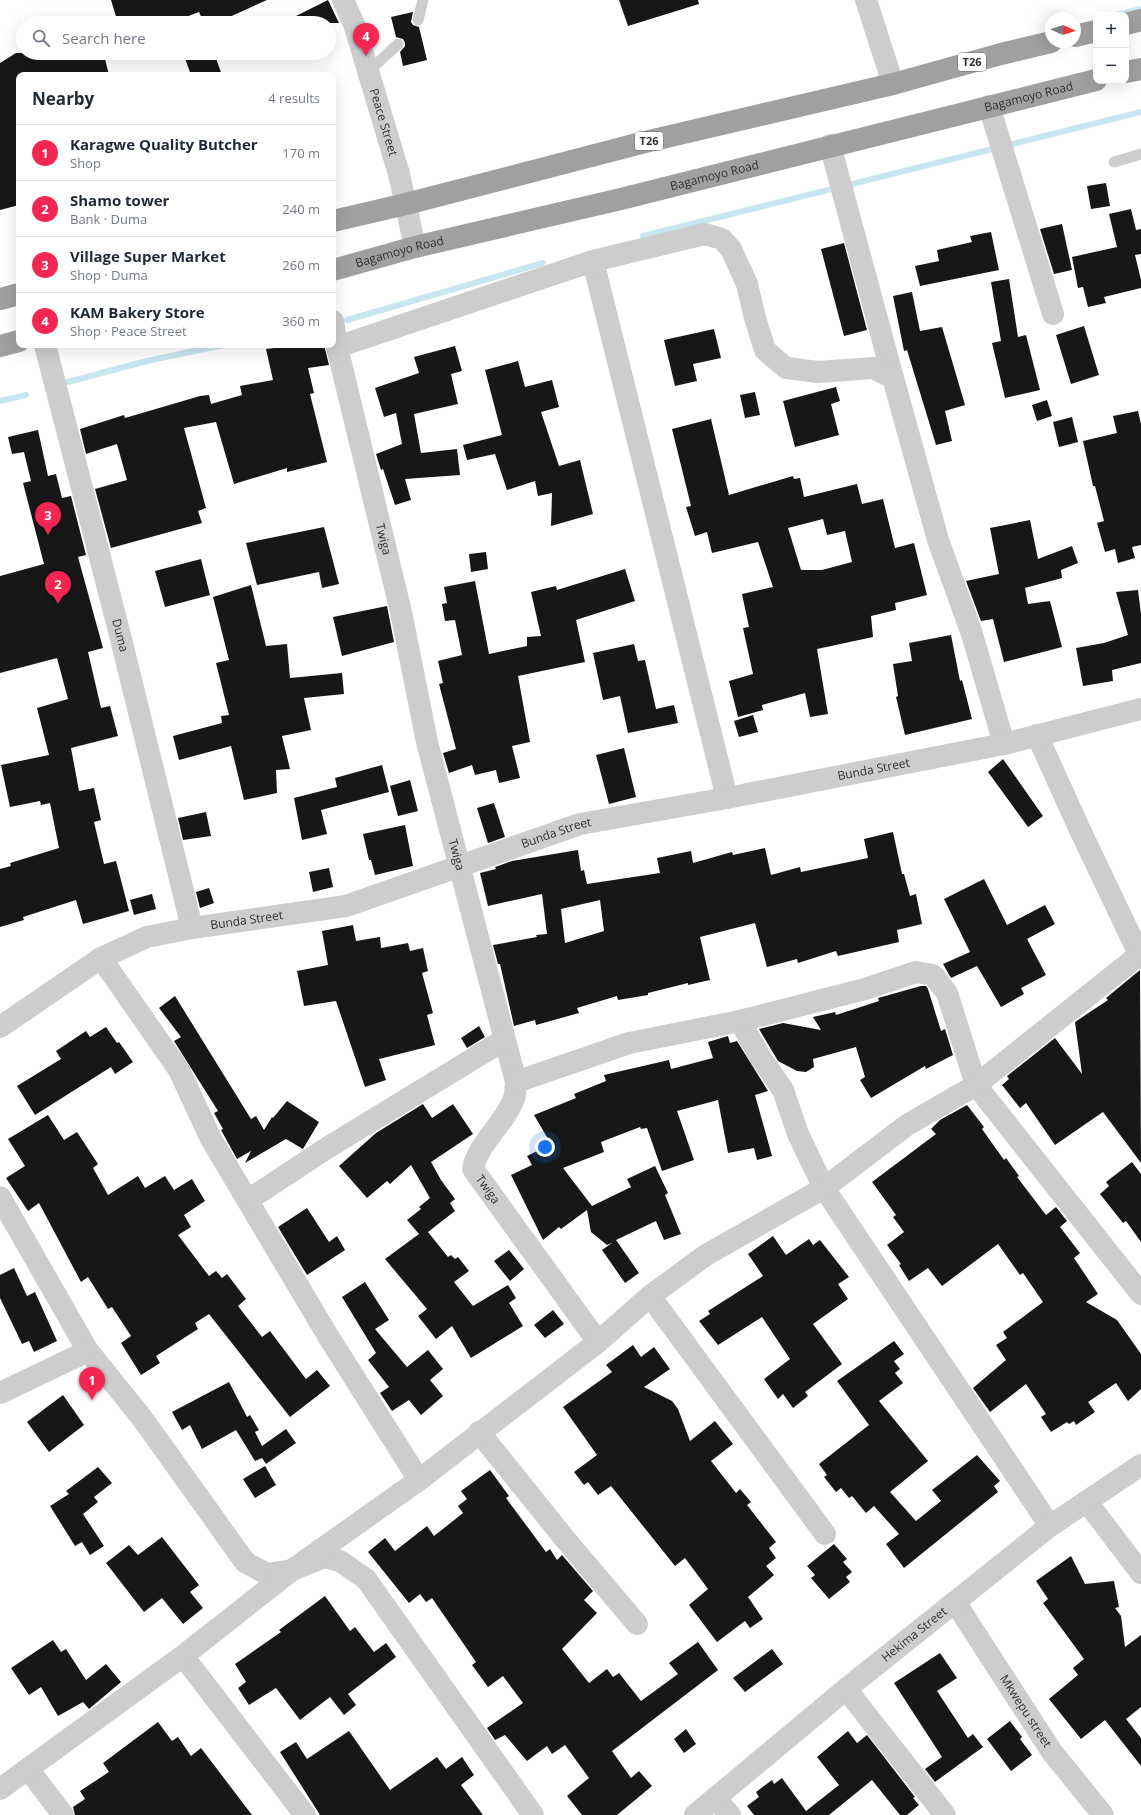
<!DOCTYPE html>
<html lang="en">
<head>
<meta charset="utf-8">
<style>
	:root { --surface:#fff; --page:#f2f2f3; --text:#1f2937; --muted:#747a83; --line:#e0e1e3; --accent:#f42652 }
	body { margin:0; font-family:"Open Sans",sans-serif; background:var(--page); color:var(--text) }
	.controls { position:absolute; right:12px; top:12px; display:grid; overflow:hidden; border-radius:8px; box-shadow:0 4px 16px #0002 }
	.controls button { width:36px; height:36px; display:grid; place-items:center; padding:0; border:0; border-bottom:1px solid var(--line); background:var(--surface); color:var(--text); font:20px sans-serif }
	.compass { position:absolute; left:1045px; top:12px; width:36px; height:36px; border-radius:50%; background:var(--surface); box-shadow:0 4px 16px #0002; rotate:93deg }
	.you { position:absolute; left:545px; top:1147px; width:14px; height:14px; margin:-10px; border:3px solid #fff; border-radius:50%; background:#1a73e8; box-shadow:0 0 0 6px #1a73e833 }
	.badge { display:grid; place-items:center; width:26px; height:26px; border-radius:50%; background:var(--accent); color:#fff; font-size:13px; font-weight:700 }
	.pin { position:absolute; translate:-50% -33px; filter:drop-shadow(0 1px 2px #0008) }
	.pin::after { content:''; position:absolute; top:21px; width:14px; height:12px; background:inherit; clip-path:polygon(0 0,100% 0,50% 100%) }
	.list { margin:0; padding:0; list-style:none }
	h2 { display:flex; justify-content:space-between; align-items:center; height:52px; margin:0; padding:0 16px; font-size:17px }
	h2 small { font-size:13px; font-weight:400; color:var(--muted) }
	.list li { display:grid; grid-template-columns:26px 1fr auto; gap:12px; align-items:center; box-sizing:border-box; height:56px; padding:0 16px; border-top:1px solid var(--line) }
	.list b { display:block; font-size:15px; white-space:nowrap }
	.list p { margin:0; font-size:13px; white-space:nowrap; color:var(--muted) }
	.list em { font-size:13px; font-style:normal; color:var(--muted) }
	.icon { flex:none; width:22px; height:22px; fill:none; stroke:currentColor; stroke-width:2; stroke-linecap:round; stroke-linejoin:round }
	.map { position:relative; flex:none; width:1141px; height:1815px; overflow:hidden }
	.search { position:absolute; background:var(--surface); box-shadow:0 4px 16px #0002; left:16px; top:16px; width:320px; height:44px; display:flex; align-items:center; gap:10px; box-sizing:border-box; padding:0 14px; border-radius:22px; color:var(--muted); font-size:15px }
	.panel { position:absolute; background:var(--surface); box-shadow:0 4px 16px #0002; left:16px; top:72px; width:320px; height:276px; border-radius:8px }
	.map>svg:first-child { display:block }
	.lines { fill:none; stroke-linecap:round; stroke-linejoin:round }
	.stream { stroke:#c8e6ef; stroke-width:6 }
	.building { fill:#171717; fill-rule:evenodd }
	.service { stroke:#cdcdcd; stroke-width:11 }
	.minor { stroke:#cdcdcd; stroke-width:22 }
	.tertiary { stroke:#cdcdcd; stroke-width:22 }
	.trunk { stroke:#a0a0a0; stroke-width:22 }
	.labels { text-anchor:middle; stroke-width:4; stroke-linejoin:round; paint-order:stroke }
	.shield { fill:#fff; stroke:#6e6e6e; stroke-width:1 }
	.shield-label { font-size:11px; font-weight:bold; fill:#303030 }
	.street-label { font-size:12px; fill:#303030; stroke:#fff }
</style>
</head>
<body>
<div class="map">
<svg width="1141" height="1815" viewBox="0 0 1141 1815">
	<rect width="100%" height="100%" fill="#fff"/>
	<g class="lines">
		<!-- stream -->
		<path class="stream" d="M1116 15 1141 9
			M643 236 1141 112
			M347 320 543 263
			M60 384 147 361 223 345
			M0 401 26 395"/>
	</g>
	<!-- building -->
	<path class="building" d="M111 0H267L216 23H204L199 12 170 23H118Z
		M328 0 339 23H282Z
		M619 0H698L699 4 628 26Z
		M413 12 411 22 413 25 419 27 427 60 403 66 400 52 405 46V43L403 39 396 37 391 17Z
		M16 53H85L87 60 104 55 109 75H19V205L0 210V63Z
		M183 53H214L222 75H191Z
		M1106 183 1110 206 1091 209 1087 186Z
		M1131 209 1136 230 1141 229V254L1135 255 1141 280V288L1104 297 1106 303 1088 307 1083 287 1078 288 1072 257 1117 247 1109 214Z
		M1062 224 1072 270 1054 274 1040 229Z
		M991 232 999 270 920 286 915 266 939 261 937 250 972 242 970 236Z
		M844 243 867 330 844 336 821 249Z
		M1009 279 1018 337 1026 335 1040 390 1005 398 992 343 1001 341 991 282Z
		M912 292 920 331 942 327 965 405 945 411 952 441 936 445 907 350 904 351 893 296Z
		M1084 326 1099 375 1071 384 1056 335Z
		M714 329 721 358 693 364 697 381 675 386 664 340Z
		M300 345H324L329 365 308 368 314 393 310 394 327 462 287 472V468L234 484 216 422 184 428 206 508 198 511 202 523 111 548 95 489 127 480 117 444 86 454 80 429 124 415 125 418 200 396 209 395 211 404 242 395 240 386 273 380 266 349Z
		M455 346 462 371 451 374 458 404 414 414 421 453 457 449 460 475 405 479 411 500 395 505 383 469 381 470 376 454 402 444 396 413 384 417 375 388 419 373 414 357Z
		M518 361 525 387 552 380 559 407 541 412 559 466 580 460 593 514 551 526 552 493 538 496 535 481 507 490 495 454 467 460 463 445 502 435 485 370Z
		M836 387 840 401 831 404 839 435 795 447 783 401Z
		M755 392 760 415 745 418 740 395Z
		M1047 400 1052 416 1037 421 1032 405Z
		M1138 411 1141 424V545L1132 547 1135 558 1118 563 1115 549 1105 552 1097 523 1104 521 1095 486H1093L1083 441 1117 433 1113 416Z
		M1072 417 1078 442 1059 447 1053 422Z
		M711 419 729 495 793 476 794 479 800 478 804 497 857 484 862 504 883 499 895 548 914 543 927 595 895 603 896 610 871 616 873 637 817 649 828 714 810 717 805 693 762 705 763 710 738 717 729 681 753 674 743 628 749 627 742 594 773 587 758 542 712 553 707 532 695 536 686 507 691 506 672 429ZM823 519 827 535 845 531 852 562 822 570H801L788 528Z
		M38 430 48 476 56 474 62 498 71 496 86 555 78 557 103 648 88 652 101 708 110 706 118 736 71 748 79 791 94 788 101 820 94 822 104 864 116 861 129 911 83 924 76 900 23 917 24 920 0 927V869L11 866 10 863 59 848 50 803 41 805 40 801 10 807 1 765 49 755 37 708 68 699 57 658 0 673V576L44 564 23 483 31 481 24 452 12 454 8 437Z
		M1030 520 1038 559 1072 546 1078 563 1061 570 1062 578 1025 588 1028 604 1050 601 1062 647 1004 662 993 619 981 621 966 581 999 574 990 528Z
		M324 527 339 584 322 588 319 572 257 585 246 543Z
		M486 552 488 569 471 572 469 554Z
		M201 559 210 595 165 607 155 571Z
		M625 569 635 601 576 620 585 662 518 676 530 742 512 746 520 778 499 783 496 770 475 775 472 765 449 773 443 753 456 749 439 684 443 683 438 661 462 655 455 620 445 621 442 604 447 603 444 587 475 581 489 654 527 646V637L541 636 531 592 556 586 557 590Z
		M251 585 266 646 287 644 290 678 342 673 344 694 304 698 311 730 282 736 290 769 276 770 277 793 244 800 231 746 179 760 173 736 222 723 221 716 229 715 216 663 229 660 213 597Z
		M1138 590 1141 614V663L1112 670 1113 681 1083 686 1076 648 1104 643 1128 635 1116 592Z
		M387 606 394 642 342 656 333 617Z
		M951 635 960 681 962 680 972 719 905 735 896 697 898 696 893 664 912 661 909 643Z
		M634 644 638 661 645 660 656 709 674 705 678 723 628 733 620 696 603 700 593 653Z
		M753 715 758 732 739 737 734 721Z
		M624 748 636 797 609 804 596 755Z
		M1003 759 1043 816 1028 827 988 772Z
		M382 765 389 792 321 810 327 834 302 840 294 798 337 787 335 778Z
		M410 780 418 811 398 816 390 786Z
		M494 803 505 837 488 843 477 808Z
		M206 812 211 836 183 840 178 818Z
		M405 825 413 866 375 875 371 860H369L363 834Z
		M893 832 902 874H904L910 896 916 894 922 924 897 930 899 942 838 956 836 951 798 963 797 959 767 967 755 923 700 937 710 980 688 985V983L648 993V995L618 1000 617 996 577 1008 579 1013 536 1025 535 1020 514 1026 500 964H498L493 945 537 937 536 935 547 934 542 894 488 906 480 873 496 869 495 867 512 861 578 850 581 871 584 870 587 884 660 873 657 858 691 851 693 863 732 852 733 855 765 848 771 875 800 867 801 872 868 858 864 839ZM600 900 604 931 565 943 561 909Z
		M329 868 333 887 313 892 309 872Z
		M984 879 1007 925 1045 905 1055 924 1027 939 1046 975 1021 988 1024 994 1001 1007 977 966 951 978 943 964 970 952 944 899Z
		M209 888 214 903 200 908 196 892Z
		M152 894 156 909 134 915 130 900Z
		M353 925 356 941 380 937 381 948 408 943 410 951 423 948 428 971 422 973 433 1013 427 1015 435 1045 379 1059 386 1080 365 1087 336 1001 304 1006 297 971 328 965 322 931Z
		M1140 970 1141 1163 1103 1112 1055 1145 1026 1103 1020 1108 1002 1085 1009 1079 1007 1076 1055 1038 1082 1074 1075 1022 1108 1000 1106 998Z
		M921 986H926L928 989 941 1031 945 1029 953 1055 926 1069 925 1066 871 1098 860 1080 865 1077 856 1047 813 1059 814 1067 806 1072 797 1071 778 1061 759 1029 783 1023 821 1030 813 1017 835 1012 836 1015 879 1001 878 998Z
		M175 996 251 1119 256 1116 264 1130 272 1117 273 1118 287 1101 319 1122 303 1149 286 1139 245 1163 251 1151 237 1159 221 1130 223 1129 214 1113 218 1111 174 1041 181 1037 159 1008Z
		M479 1026 485 1037 467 1048 461 1038Z
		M106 1027 117 1043 119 1042 133 1062 115 1074 111 1067 35 1115 17 1086 61 1059 56 1051 86 1031 90 1037Z
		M728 1036 730 1043 737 1041 768 1091 755 1095 772 1156 757 1160 754 1148 728 1153 718 1100 677 1111 694 1160 662 1171 647 1128 641 1129 640 1127 601 1142 604 1152 563 1168 592 1206 631 1187 627 1179 655 1166 668 1193 665 1195 681 1234 664 1240 656 1221 616 1240 639 1273 625 1283 602 1250 612 1243 607 1245 591 1232 587 1210 561 1229 559 1227 543 1240 511 1175 532 1165 527 1156 551 1144 534 1115 576 1098 574 1094 606 1081 604 1075 669 1060 671 1069 713 1058 708 1042Z
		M423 1104 432 1118 453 1104 473 1134 431 1162 441 1180 455 1199 450 1203 455 1211 428 1232 448 1257 451 1255 455 1259 458 1257 469 1271 454 1282 473 1306 508 1285 516 1298 509 1303 523 1326 471 1358 452 1326 436 1339 418 1316 427 1309 385 1259 419 1234 407 1220 421 1209 419 1207 430 1198 411 1165 390 1184 387 1181 367 1198 339 1166 376 1133Z
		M967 1105 984 1127 982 1129 1004 1160 1006 1158 1019 1176 1017 1177 1046 1215 1056 1207 1067 1221 1060 1227 1080 1253 1074 1258 1098 1294 1086 1302 1117 1320 1141 1354V1389L1128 1401 1116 1383 1088 1402 1095 1412 1076 1425 1074 1421 1069 1424 1067 1422 1051 1432 1041 1417 1046 1414 1026 1384 990 1412 973 1388 1006 1360 996 1345 1007 1338 1003 1332 1043 1302 1023 1273 1020 1275 998 1244 942 1286 928 1268 909 1281 899 1265 901 1264 887 1245 904 1232 893 1217 896 1215 872 1182 936 1134 931 1129 940 1120Z
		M48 1115 64 1140 77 1132 98 1164 93 1168 108 1195 138 1176 145 1188 165 1176 174 1190 192 1179 205 1201 184 1215 191 1227 178 1235 209 1276 216 1271 222 1278 227 1274 246 1299 238 1306 262 1337 270 1331 306 1379 317 1370 330 1386 290 1417 209 1314 195 1323 198 1329 156 1356 160 1363 141 1375 121 1343 131 1336 112 1307 108 1309 88 1277 81 1282 39 1203 28 1211 6 1178 25 1166 8 1139Z
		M1132 1162 1141 1174V1242L1126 1221 1123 1223 1100 1194 1109 1186 1106 1182Z
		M307 1208 329 1242 337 1236 345 1250 307 1275 278 1227Z
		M773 1236 786 1255 809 1239 813 1245 820 1240 849 1277 838 1284 848 1299 813 1324 842 1364 805 1392 808 1396 793 1408 783 1394 778 1399 764 1379 790 1359 762 1317 718 1345 699 1321 710 1314 708 1311 763 1276 748 1254Z
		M509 1250 524 1269 510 1281 494 1261Z
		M14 1268 27 1296 35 1292 57 1341 34 1352 29 1341 22 1344 0 1298V1275Z
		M365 1282 389 1320 375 1329 407 1367 428 1350 443 1369 430 1380 443 1396 421 1415 409 1400 392 1411 380 1393 389 1387 368 1360 376 1353 342 1297Z
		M553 1310 564 1324 545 1338 534 1325Z
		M894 1341 904 1354 894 1361 900 1369 895 1373 903 1383 879 1401 928 1461 890 1492 916 1521 941 1501 932 1490 977 1455 1000 1481 994 1486 998 1492 904 1568 886 1544 899 1534 874 1506 866 1513 852 1496 849 1498 841 1488 836 1492 824 1477 827 1475 819 1464 869 1425 837 1381Z
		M633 1345 641 1357 654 1347 670 1369 644 1387 672 1401 678 1409 690 1441 715 1421 733 1444 711 1461 736 1493 740 1489 751 1502 747 1505 776 1542 769 1548 776 1558 766 1566 774 1575 748 1597 763 1619 750 1628 745 1621 717 1642 689 1605 708 1589 685 1558 675 1566 611 1486 598 1495 588 1482 584 1485 574 1472 597 1455 563 1407 612 1372 606 1365Z
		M229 1382 247 1417 250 1415 259 1430 255 1432 262 1446 286 1429 296 1443 266 1464 262 1458 255 1461 236 1430 202 1449 190 1425 182 1430 172 1412Z
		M63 1395 84 1425 49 1452 27 1422Z
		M265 1466 276 1485 255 1498 243 1479Z
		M98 1467 112 1483 94 1497 98 1502 83 1514 104 1546 90 1555 82 1542 75 1546 50 1506 69 1494 66 1491Z
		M490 1470 509 1496 506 1498 546 1552 550 1549 557 1560 562 1555 593 1591 584 1600 597 1613 562 1649 589 1683 607 1669 613 1677 619 1673 641 1701 678 1674 669 1663 698 1642 718 1670 612 1751 631 1778 639 1771 652 1786 617 1815H582L567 1796 589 1778 565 1745 552 1754 547 1746 527 1761 505 1735 495 1740 487 1728 523 1703 503 1676 488 1687 472 1665 476 1662 432 1598 426 1602 420 1594 409 1603 368 1552 385 1538 395 1551 427 1526 434 1536 463 1513 458 1506 467 1499 461 1491Z
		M162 1537 199 1585 190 1592 203 1608 183 1624 162 1598 144 1612 106 1563 129 1545 138 1555Z
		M834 1544 847 1559 843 1562 852 1572 846 1577 850 1582 829 1599 811 1578 815 1575 807 1566Z
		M1071 1556 1085 1584 1114 1581 1119 1607 1115 1608 1121 1616 1125 1647 1141 1635V1707L1126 1719 1141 1738V1766L1105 1720 1081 1739 1049 1699 1078 1675 1073 1668 1084 1659 1043 1603 1048 1599 1036 1581Z
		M325 1596 350 1631 355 1627 374 1652 386 1643 396 1657 348 1694 356 1705 344 1715 330 1697 300 1720 276 1688 249 1705 238 1688 246 1682 235 1664 281 1632 279 1630Z
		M53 1640 61 1652 66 1649 86 1680 106 1664 121 1682 89 1709 83 1702 58 1716 41 1687 29 1695 11 1668Z
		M772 1649 783 1664 745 1692 733 1678Z
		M940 1653 957 1678 937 1691 968 1738 973 1734 983 1747 935 1782 925 1769 942 1757 894 1683Z
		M1010 1721 1022 1737 1020 1739 1032 1755 1011 1771 987 1739Z
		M158 1722 172 1741 178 1737 191 1756 201 1748 252 1815H75L73 1807 85 1799 80 1791 109 1772 103 1763Z
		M686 1729 696 1744 684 1753 674 1739Z
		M349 1731 390 1790 437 1757 446 1769 462 1757 474 1775 461 1785 483 1815H320L280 1752 296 1742 307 1759Z
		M848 1731 857 1743 867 1735 915 1797 913 1798 919 1805 907 1815H900L872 1780 829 1815H754L747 1806 759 1797 756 1792 772 1780 774 1784 782 1778 806 1811 839 1785 817 1757Z"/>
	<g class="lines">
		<!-- service -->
		<path class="service" d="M418 20 423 0
			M369 71 398 44
			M1114 162 1141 154"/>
		<!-- minor -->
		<g class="minor">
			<path d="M866 0 893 84"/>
			<path d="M989 106 1053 314"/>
			<path d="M830 145 893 378"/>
			<path d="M593 261 727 798"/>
			<path id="s1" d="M333 321 337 347 401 612 427 742 516 1082C515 1087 516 1094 514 1098 506 1122 476 1146 473 1169L598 1342"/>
			<path id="s2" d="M45 345 119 631 192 928"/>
			<path d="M337 347 593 261 705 234 722 239 731 249 747 284 755 318 765 350 786 368 818 372 873 368 893 378 938 540 972 634 1004 744"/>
			<path d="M1037 735 1080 830 1141 958"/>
			<path d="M101 958 179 1070 211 1139 328 1336 419 1480"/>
			<path d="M740 1021 759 1055 783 1090 798 1134 824 1188 1050 1526"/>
			<path id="s3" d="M0 1027 101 958 147 937 192 928 346 906 580 824 727 798 1004 744 1141 709"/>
			<path d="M516 1082 629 1043 740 1021 865 989 916 972 933 975 947 993 976 1085 1141 1294"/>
			<path d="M0 1197 88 1351 142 1418 245 1562 267 1574 292 1570 324 1557 340 1561 366 1579 533 1815"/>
			<path d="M248 1200 327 1148 504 1040"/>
			<path d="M650 1296 825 1534"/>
			<path d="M0 1393 88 1351"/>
			<path d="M479 1432 565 1539 637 1624"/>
			<path d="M1087 1502 1141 1573"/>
			<path id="s4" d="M955 1602 1052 1752 1103 1815"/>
			<path d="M183 1656 305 1815"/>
			<path d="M846 1689 945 1815"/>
			<path d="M28 1769 63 1815"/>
			<path d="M0 1789 183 1656 292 1570 419 1480 598 1342 650 1296 706 1255 824 1188 907 1125 976 1085 1139 955"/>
			<path d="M715 1798 730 1815"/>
			<path id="s5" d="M695 1815 846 1689 1050 1526 1141 1465"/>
		</g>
		<!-- tertiary -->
		<path class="tertiary" id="s6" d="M343 0 354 24 399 174 415 247"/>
		<!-- trunk -->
		<g class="trunk">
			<path d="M1126 24 1141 20"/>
			<path d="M1075 36 1096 31"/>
			<path d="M1126 72 1141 69"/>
			<path d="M333 221 406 204 645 142 893 84 1001 54 1051 42"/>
			<path id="s7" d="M333 270 415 247 621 199 1096 80"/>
			<path d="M0 299 19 294"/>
			<path d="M0 346 19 341"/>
		</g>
	</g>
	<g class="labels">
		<!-- shield labels -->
		<g class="shield">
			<rect x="958" y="53" width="28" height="18" rx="3"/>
			<rect x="635" y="132" width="28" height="18" rx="3"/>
		</g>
		<g class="shield-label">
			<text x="972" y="66">T26</text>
			<text x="649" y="145">T26</text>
		</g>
		<!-- street labels -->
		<g class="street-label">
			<text dy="4" stroke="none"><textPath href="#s7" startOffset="717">Bagamoyo Road</textPath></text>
			<text dy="4" stroke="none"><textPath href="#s6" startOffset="129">Peace Street</textPath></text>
			<text dy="4" stroke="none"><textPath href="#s7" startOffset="393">Bagamoyo Road</textPath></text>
			<text dy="4" stroke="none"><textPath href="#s7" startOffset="69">Bagamoyo Road</textPath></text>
			<text dy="4" stroke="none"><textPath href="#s1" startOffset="224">Twiga</textPath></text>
			<text dy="4" stroke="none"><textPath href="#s2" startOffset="300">Duma</textPath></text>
			<text dy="4" stroke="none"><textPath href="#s3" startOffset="921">Bunda Street</textPath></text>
			<text dy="4" stroke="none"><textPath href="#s3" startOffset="597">Bunda Street</textPath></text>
			<text dy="4" stroke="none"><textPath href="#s1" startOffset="548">Twiga</textPath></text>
			<text dy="4" stroke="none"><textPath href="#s3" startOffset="274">Bunda Street</textPath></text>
			<text dy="4" stroke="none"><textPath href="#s1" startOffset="907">Twiga</textPath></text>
			<text dy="4" stroke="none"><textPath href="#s5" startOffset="284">Hekima Street</textPath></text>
			<text dy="4" stroke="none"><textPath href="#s4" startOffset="130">Mkwepu street</textPath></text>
		</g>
	</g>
</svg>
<div class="controls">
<button>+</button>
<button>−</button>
</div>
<svg class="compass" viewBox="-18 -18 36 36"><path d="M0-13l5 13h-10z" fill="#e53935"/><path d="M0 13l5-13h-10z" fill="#747a83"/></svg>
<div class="you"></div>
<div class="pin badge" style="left:92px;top:1400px">1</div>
<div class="pin badge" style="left:58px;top:604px">2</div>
<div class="pin badge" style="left:48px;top:535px">3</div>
<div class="pin badge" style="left:366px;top:56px">4</div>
<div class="search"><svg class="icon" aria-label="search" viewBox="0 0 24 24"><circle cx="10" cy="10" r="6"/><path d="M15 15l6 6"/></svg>Search here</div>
<section class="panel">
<h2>Nearby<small>4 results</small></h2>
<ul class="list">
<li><span class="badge">1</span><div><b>Karagwe Quality Butcher</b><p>Shop</p></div><em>170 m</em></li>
<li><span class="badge">2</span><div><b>Shamo tower</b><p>Bank · Duma</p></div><em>240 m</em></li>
<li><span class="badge">3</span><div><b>Village Super Market</b><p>Shop · Duma</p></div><em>260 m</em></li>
<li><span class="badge">4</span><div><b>KAM Bakery Store</b><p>Shop · Peace Street</p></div><em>360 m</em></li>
</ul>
</section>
</div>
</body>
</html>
